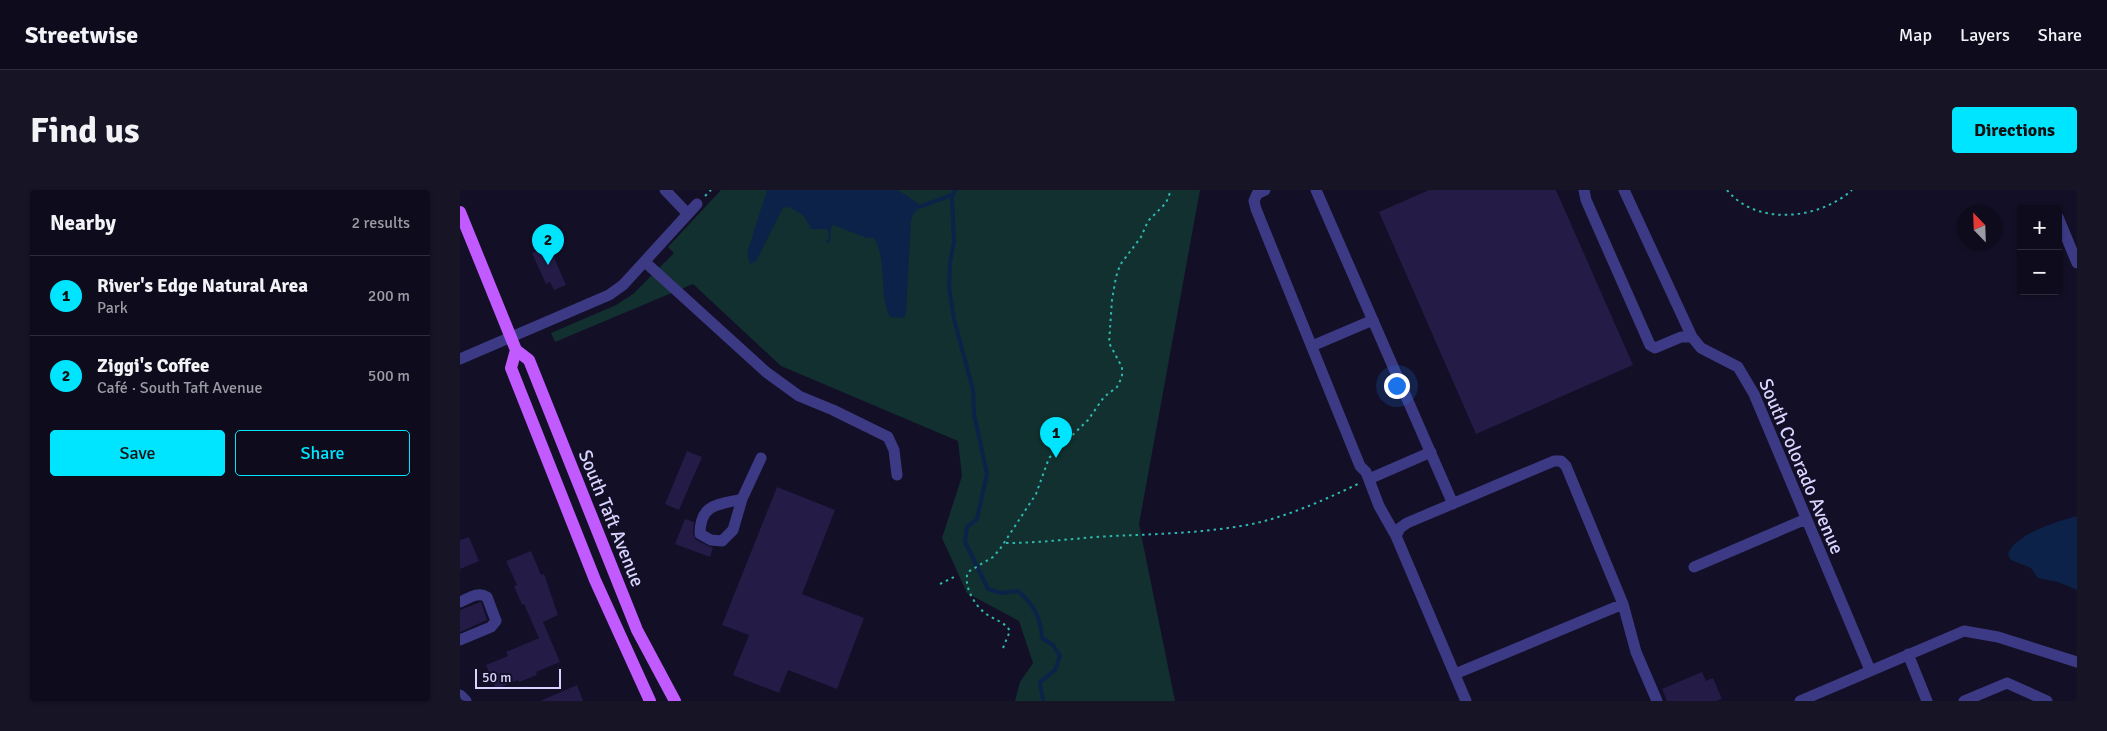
<!DOCTYPE html>
<html lang="en">
<head>
<meta charset="utf-8">
<style>
	:root { --surface:#0e0b1c; --page:#171425; --text:#f1f3f6; --muted:#9b9ba3; --line:#2e2b3b; --accent:#00e5ff }
	body { margin:0; font-family:Signika,sans-serif; background:var(--page); color:var(--text) }
	.controls { position:absolute; right:15px; top:15px; display:grid; overflow:hidden; border-radius:5px; box-shadow:0 1px 4px #0004 }
	.controls button { width:45px; height:45px; display:grid; place-items:center; padding:0; border:0; border-bottom:1px solid var(--line); background:var(--surface); color:var(--text); font:25px sans-serif }
	.compass { position:absolute; left:1497px; top:15px; width:45px; height:45px; border-radius:50%; background:var(--surface); box-shadow:0 1px 4px #0004; rotate:337deg }
	.scale { position:absolute; left:15px; bottom:12px; width:86px; box-sizing:border-box; padding-left:5px; border:2px solid #d9d4ff; border-top:0; font-size:14px; line-height:18px; white-space:nowrap; color:#d9d4ff; -webkit-text-stroke:4px #130f26; paint-order:stroke }
	.you { position:absolute; left:936px; top:195px; width:18px; height:18px; margin:-12px; border:4px solid #fff; border-radius:50%; background:#1a73e8; box-shadow:0 0 0 8px #1a73e833 }
	.badge { display:grid; place-items:center; width:32px; height:32px; border-radius:50%; background:var(--accent); color:#111; font-size:16px; font-weight:700 }
	.pin { position:absolute; translate:-50% -41px; filter:drop-shadow(0 1px 2px #0008) }
	.pin::after { content:''; position:absolute; top:26px; width:18px; height:15px; background:inherit; clip-path:polygon(0 0,100% 0,50% 100%) }
	.list { margin:0; padding:0; list-style:none }
	h2 { display:flex; justify-content:space-between; align-items:center; height:65px; margin:0; padding:0 20px; font-size:21px }
	h2 small { font-size:16px; font-weight:400; color:var(--muted) }
	.list li { display:grid; grid-template-columns:32px 1fr auto; gap:15px; align-items:center; box-sizing:border-box; height:80px; padding:0 20px; border-top:1px solid var(--line) }
	.list b { display:block; font-size:19px; white-space:nowrap }
	.list p { margin:0; font-size:16px; white-space:nowrap; color:var(--muted) }
	.list em { font-size:16px; font-style:normal; color:var(--muted) }
	.actions { display:flex; gap:10px; padding:15px 20px }
	.actions a { flex:1; padding:11px 0; border:1px solid var(--accent); border-radius:5px; text-align:center; font-size:18px; color:var(--accent) }
	.actions .main { background:var(--accent); color:#111 }
	.map { position:relative; flex:none; width:1617px; height:511px; overflow:hidden; border-radius:5px }
	header { display:flex; align-items:center; gap:30px; box-sizing:border-box; height:70px; padding:0 25px; background:var(--surface); border-bottom:1px solid var(--line) }
	header strong { font-size:24px }
	nav { display:flex; gap:28px; margin-inline-start:auto; font-size:18px }
	.intro { display:flex; align-items:center; justify-content:space-between; box-sizing:border-box; height:120px; padding:0 30px }
	h1 { margin:0; font-size:35px }
	.button { padding:12px 22px; border-radius:5px; background:var(--accent); color:#111; font-size:18px; font-weight:700 }
	main { display:flex; gap:30px; padding:0 30px }
	aside { flex:1; background:var(--surface); border-radius:5px; box-shadow:0 1px 4px #0004 }
	.map>svg:first-child { display:block }
	.green { fill:#12302f }
	.water { fill:#0c2248 }
	.lines { fill:none; stroke-linecap:round; stroke-linejoin:round }
	.stream { stroke:#0c2248; stroke-width:4 }
	.building { fill:#241b47 }
	.path { stroke:#2fb8b0; stroke-width:2; stroke-dasharray:2.5 4; stroke-linecap:butt }
	.minor { stroke:#3d3a85; stroke-width:11 }
	.major { stroke:#c25bff; stroke-width:12 }
	.labels { text-anchor:middle; stroke-width:4.5; stroke-linejoin:round; paint-order:stroke }
	.street-label { font-size:19px; fill:#d9d4ff; stroke:#130f26 }
</style>
</head>
<body>
<header>
<strong>Streetwise</strong>
<nav><a>Map</a><a>Layers</a><a>Share</a></nav>
</header>
<div class="intro"><h1>Find us</h1><a class="button">Directions</a></div>
<main>
<aside>
<h2>Nearby<small>2 results</small></h2>
<ul class="list">
<li><span class="badge">1</span><div><b>River's Edge Natural Area</b><p>Park</p></div><em>200 m</em></li>
<li><span class="badge">2</span><div><b>Ziggi's Coffee</b><p>Café · South Taft Avenue</p></div><em>500 m</em></li>
</ul>
<div class="actions"><a class="main">Save</a><a>Share</a></div>
</aside>
<div class="map">
<svg width="1617" height="511" viewBox="0 0 1617 511">
	<rect width="100%" height="100%" fill="#130f26"/>
	<!-- green -->
	<path class="green" d="M261 0H740L679 334 715 511H555L560 492 573 473 559 431 507 403 482 348 502 286 498 251 321 176 233 94 95 152 91 143 156 115 173 104 214 63 208 57Z"/>
	<!-- water -->
	<path class="water" d="M307 0H438L462 16 454 23 451 30 446 123 444 128 430 127C418 103 428 71 414 48H407L373 35 371 38 370 53H366L369 47 367 39H351L344 26 329 17 323 18 296 71 290 74 287 63Z
		M1617 326V400L1598 392 1578 388 1571 378 1551 370 1548 364C1555 344 1598 331 1617 326Z"/>
	<g class="lines">
		<!-- stream -->
		<path class="stream" d="M495 0 492 8 494 52 490 73 489 97 494 129 513 200 514 224 527 284 517 329 507 337 505 352 528 399 541 403 558 401C573 414 581 427 582 448L593 455 600 466 595 480 580 492 583 511
			M462 16 492 5"/>
	</g>
	<!-- building -->
	<path class="building" d="M969 0H1096L1173 175 1016 244 919 22Z
		M89 56 106 95 94 100 90 92 86 94 72 63Z
		M227 261 242 267 219 320 205 314Z
		M317 297 375 320 342 404 404 428 377 499 328 480 319 503 273 485 289 445 262 435Z
		M225 329 234 332 233 344 236 350 253 358 250 367 215 354Z
		M9 347 19 371 0 379V350Z
		M71 361 81 385 84 384 98 425 83 432 100 472 76 482 77 485 59 492 58 490 36 499 26 475 48 466 46 462 79 448 64 414 62 415 54 396 57 395 46 371Z
		M21 412 27 430 0 442V420Z
		M1242 482 1246 491 1253 488 1262 509 1256 511H1207L1202 499Z
		M117 495 123 511H80Z"/>
	<g class="lines">
		<!-- path -->
		<path class="path" d="M1267 0C1297 37 1360 29 1392 0
			M245 6 251 0
			M546 353C582 353 616 348 652 346 698 344 746 343 792 334 829 326 864 310 898 294
			M480 394 496 386
			M543 458 550 441C544 431 534 430 525 423 514 415 503 395 508 382L533 367 540 359 576 304 589 268 628 230 644 207 657 197 662 187V177L649 153 652 110 656 87 660 75 681 47 688 31 706 13 711 0"/>
		<!-- minor -->
		<path class="minor" d="M205 0 228 24
			M805 0 797 4 794 11 796 19 900 276 906 282 919 316 936 346
			M856 0 993 314
			M1124 0 1126 10 1190 155 1195 158 1221 147H1232
			M1164 0 1232 147 1241 158 1278 177 1294 204 1410 480
			M1598 27 1617 73
			M185 72 306 182 339 206 373 220 428 247 434 260 437 285
			M852 156 913 130
			M0 169 149 105 163 95 237 14
			M909 289 971 262
			M282 309 273 340 262 351 251 350 240 344C240 314 257 315 282 309L301 268
			M1234 377 1346 329
			M0 412C9 408 18 401 27 407L36 431 31 437 0 450
			M1448 464 1467 511
			M995 484 1163 414
			M0 505 6 511
			M1006 511 936 346 940 338 947 333 1094 271H1101L1106 276 1163 414 1176 462 1197 511
			M1340 511 1504 441 1538 447 1617 472
			M1504 511 1547 493 1587 511"/>
		<!-- major -->
		<path class="major" d="M0 22 56 160 69 170 177 440 215 511
			M56 160 51 178 135 390 190 511"/>
	</g>
	<g class="labels">
		<!-- street labels -->
		<g class="street-label">
			<text transform="translate(1342 276) rotate(67)" y="7">South Colorado Avenue</text>
			<text transform="translate(152 328) rotate(68)" y="7">South Taft Avenue</text>
		</g>
	</g>
</svg>
<div class="controls">
<button>+</button>
<button>−</button>
</div>
<svg class="compass" viewBox="-18 -18 36 36"><path d="M0-13l5 13h-10z" fill="#e53935"/><path d="M0 13l5-13h-10z" fill="#9b9ba3"/></svg>
<div class="scale">50 m</div>
<div class="you"></div>
<div class="pin badge" style="left:596px;top:268px">1</div>
<div class="pin badge" style="left:88px;top:75px">2</div>
</div>
</main>
</body>
</html>
